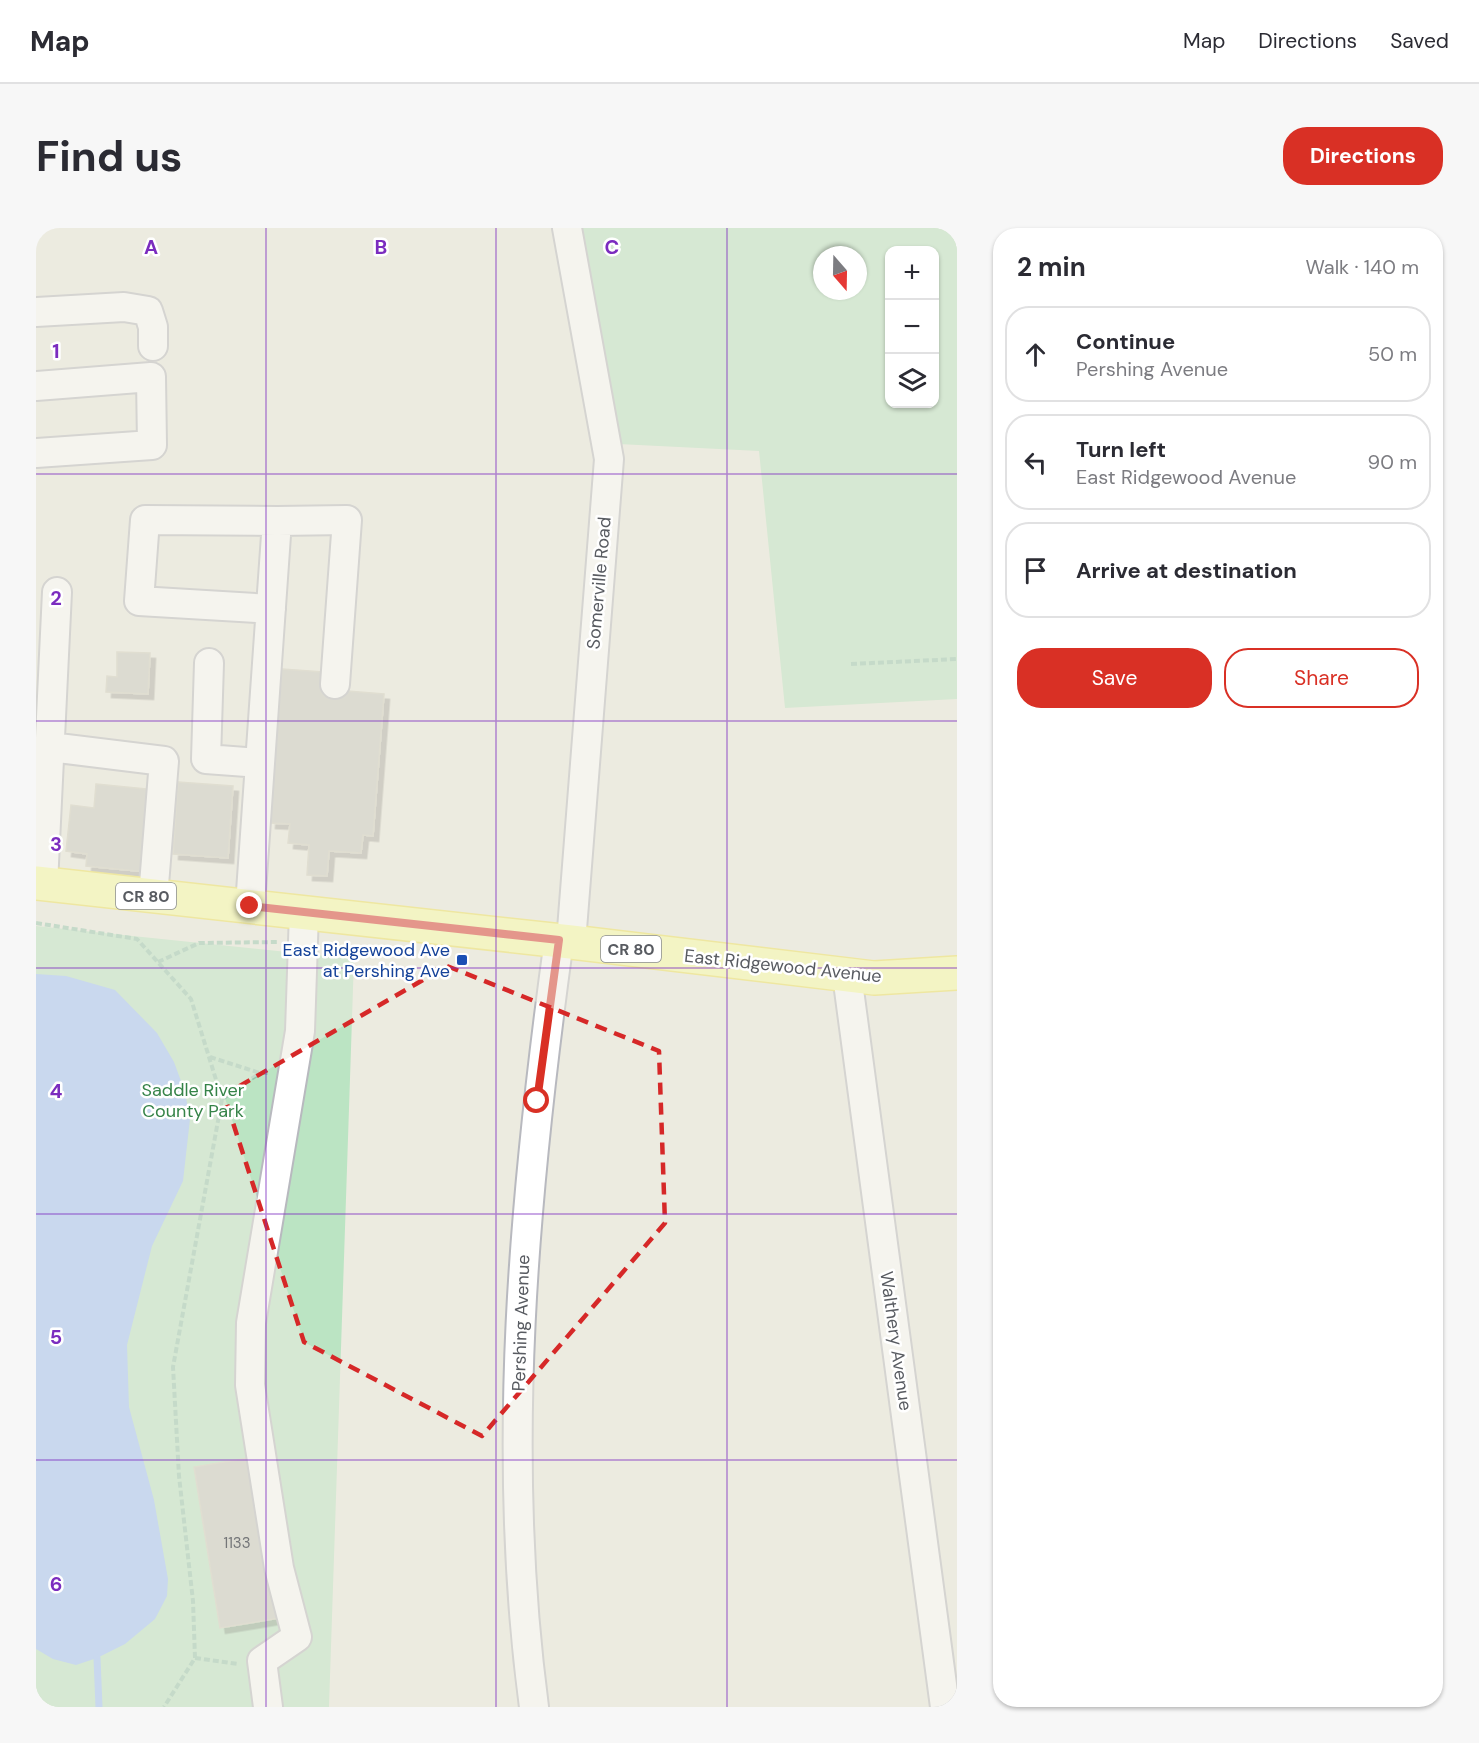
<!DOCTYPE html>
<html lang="en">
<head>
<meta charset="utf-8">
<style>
	:root { --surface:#fff; --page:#f7f7f7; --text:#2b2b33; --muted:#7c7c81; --line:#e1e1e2; --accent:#d93025 }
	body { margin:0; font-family:"DM Sans",sans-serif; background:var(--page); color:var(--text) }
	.controls { position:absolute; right:18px; top:18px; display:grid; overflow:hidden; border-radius:12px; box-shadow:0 2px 4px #0004 }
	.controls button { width:54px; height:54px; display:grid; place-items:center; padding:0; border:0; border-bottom:2px solid var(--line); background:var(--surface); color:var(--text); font:30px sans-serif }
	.compass { position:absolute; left:777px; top:18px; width:54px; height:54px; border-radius:50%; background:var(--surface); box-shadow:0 2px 4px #0004; rotate:160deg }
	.stop { position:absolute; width:18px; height:18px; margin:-14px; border:4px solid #d93025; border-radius:50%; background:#fff }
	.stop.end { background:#d93025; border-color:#fff; box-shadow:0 2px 6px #0008 }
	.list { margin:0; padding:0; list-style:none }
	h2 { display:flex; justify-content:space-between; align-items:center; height:78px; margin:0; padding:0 24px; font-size:26px }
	h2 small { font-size:20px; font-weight:400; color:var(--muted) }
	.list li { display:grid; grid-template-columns:39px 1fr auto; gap:18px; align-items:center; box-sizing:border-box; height:96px; margin:0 12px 12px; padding:0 12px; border:2px solid var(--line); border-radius:24px }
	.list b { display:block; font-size:22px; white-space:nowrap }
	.list p { margin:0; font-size:20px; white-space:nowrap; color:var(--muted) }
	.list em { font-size:20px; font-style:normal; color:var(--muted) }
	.actions { display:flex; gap:12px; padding:18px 24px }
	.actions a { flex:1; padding:14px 0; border:2px solid var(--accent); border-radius:24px; text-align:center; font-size:21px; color:var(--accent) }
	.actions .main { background:var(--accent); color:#fff }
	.icon { flex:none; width:33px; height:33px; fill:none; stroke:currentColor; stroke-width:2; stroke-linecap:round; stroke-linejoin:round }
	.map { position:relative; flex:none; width:921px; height:1479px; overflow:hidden; border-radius:24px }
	header { display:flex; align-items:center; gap:36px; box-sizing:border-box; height:84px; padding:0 30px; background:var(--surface); border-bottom:2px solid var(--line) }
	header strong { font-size:28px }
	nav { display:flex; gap:33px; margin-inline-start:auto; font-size:21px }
	.intro { display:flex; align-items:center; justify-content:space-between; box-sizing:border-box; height:144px; padding:0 36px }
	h1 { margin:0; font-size:42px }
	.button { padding:15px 27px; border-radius:24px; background:var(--accent); color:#fff; font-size:21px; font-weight:700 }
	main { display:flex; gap:36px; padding:0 36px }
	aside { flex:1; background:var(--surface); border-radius:24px; box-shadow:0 2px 4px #0004 }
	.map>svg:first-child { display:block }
	.green { fill:#bbe4c3; fill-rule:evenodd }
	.water { fill:#9dc1fe }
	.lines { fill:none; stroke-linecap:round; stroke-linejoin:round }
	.stream { stroke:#9dc1fe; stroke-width:7 }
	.building { fill:#c8c8bf; stroke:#d0cebe; stroke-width:1.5; filter:url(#shadow) }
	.minor-casing { stroke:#b8b9bf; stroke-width:32 }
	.major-casing { stroke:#f0e255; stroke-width:36 }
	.path { stroke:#96c6ae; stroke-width:4; stroke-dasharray:6 3; stroke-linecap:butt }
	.minor { stroke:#fff; stroke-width:28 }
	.major { stroke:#fbfea2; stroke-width:33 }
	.route { stroke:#d93025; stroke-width:8 }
	.marked { fill:none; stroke:#d62828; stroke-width:4.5; stroke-dasharray:12 8; stroke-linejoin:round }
	.grid { fill:none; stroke:#7b2cbf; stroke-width:1.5; stroke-opacity:0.55 }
	.transit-dot { fill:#1a4fb4; stroke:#fff; stroke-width:2 }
	.labels { text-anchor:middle; stroke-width:5; stroke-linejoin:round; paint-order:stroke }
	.number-label { font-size:15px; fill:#747678 }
	.shield { fill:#fff; stroke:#8a8c90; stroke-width:1.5 }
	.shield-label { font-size:16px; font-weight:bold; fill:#585b61 }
	.street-label { font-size:18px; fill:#585b61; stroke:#fff }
	.transit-label { font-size:18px; fill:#164399; stroke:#fff; text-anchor:end }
	.park-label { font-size:18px; fill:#358348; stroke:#fff }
	.grid-label { font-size:20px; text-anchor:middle; font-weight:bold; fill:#7b2cbf; stroke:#fff; stroke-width:5; stroke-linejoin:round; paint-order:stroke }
</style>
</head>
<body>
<header>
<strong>Map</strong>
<nav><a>Map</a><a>Directions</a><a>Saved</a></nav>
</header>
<div class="intro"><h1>Find us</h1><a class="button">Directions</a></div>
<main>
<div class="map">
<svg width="921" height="1479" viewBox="0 0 921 1479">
	<defs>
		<filter id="shadow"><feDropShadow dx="5.5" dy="5.5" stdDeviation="0" flood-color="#0004"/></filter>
	</defs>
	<rect width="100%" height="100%" fill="#ecebe0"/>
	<!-- green -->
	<path class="green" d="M545 0H921V471L749 480 723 223 582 216ZM854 22H898V176H854ZM786 27H822V63H786Z
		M0 698 318 731 293 1479H0Z"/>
	<!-- water -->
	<path class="water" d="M0 746 30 748 79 762 121 805 138 834 149 864 154 891 147 953 116 1018 91 1117 93 1179 118 1272 132 1351 131 1368 119 1391 89 1416 61 1430 40 1437 17 1431 0 1421Z"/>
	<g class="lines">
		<!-- stream -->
		<path class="stream" d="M61 1430 63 1479"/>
	</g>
	<!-- building -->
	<path class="building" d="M81 424 114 425 112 466 70 464 71 448 81 449Z
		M246 441 287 444 286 461 348 466 337 608 327 607 325 625 293 623 291 648 271 647 273 617 252 615 254 596 234 595Z
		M142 554 197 558 192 630 137 626Z
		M60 556 120 562 111 644 50 638 51 626 30 623 35 577 58 580Z
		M218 1229 244 1390 184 1400 158 1239Z"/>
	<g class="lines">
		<!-- minor casing -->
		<g class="minor-casing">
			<path id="minor" d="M531 0 573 231 535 714
				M0 84 88 79 112 83 117 99V118
				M0 158 115 149 116 217 0 225
				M235 381 103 373 109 292 241 293
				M173 435 170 531 224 535
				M14 519 128 533 117 669
				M7 656 21 364
				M214 678 241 293 311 292 299 456
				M811 747 909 1479
				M232 1479 226 1433 261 1409 243 1340 214 1157 215 1095 264 803 268 684
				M498 1479C464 1224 488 966 523 712"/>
		</g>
		<!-- major casing -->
		<g class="major-casing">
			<path id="major" d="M0 655 535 714 838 750 921 745"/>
		</g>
		<!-- path -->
		<path class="path" d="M815 436 921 431
			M0 695 101 711 155 771 186 871 137 1139 143 1248 157 1373 159 1430 128 1479
			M122 734 163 715 243 714
			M174 829 224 845H233
			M186 871 224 845
			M159 1430 202 1436
			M0 1470 5 1479"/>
		<!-- minor -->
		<use href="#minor" class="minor"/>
		<!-- major -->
		<use href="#major" class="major"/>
	</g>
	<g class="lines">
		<!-- route -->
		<path class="route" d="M214 678 523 712 501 873"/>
	</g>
	<!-- marked area -->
	<path d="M0 0H921V1479H0ZM411 738 623 823 629 995 446 1208 268 1114 188 867Z" fill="#ecebe0" fill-opacity=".55" fill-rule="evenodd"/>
	<path class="marked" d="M411 738 623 823 629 995 446 1208 268 1114 188 867Z"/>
	<!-- grid -->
	<path class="grid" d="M230 0V1479M460 0V1479M691 0V1479M0 246H921M0 493H921M0 740H921M0 986H921M0 1232H921"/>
	<!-- markers -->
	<rect class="transit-dot" x="420" y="726" width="12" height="12" rx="3"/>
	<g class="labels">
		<!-- number labels -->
		<g class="number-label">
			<text x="201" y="1320">1133</text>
		</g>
		<!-- shield labels -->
		<g class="shield">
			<rect x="80" y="655" width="60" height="26" rx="4.5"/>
			<rect x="565" y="708" width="60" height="26" rx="4.5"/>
		</g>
		<g class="shield-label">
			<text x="110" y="674">CR 80</text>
			<text x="595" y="727">CR 80</text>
		</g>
		<!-- street labels -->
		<g class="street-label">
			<text transform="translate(563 355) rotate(-85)" y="6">Somerville Road</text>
			<text transform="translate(747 738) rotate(6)" y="6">East Ridgewood Avenue</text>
			<text transform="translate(485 1095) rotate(-88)" y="6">Pershing Avenue</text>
			<text transform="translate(860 1113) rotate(82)" y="6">Walthery Avenue</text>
		</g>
		<!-- transit labels -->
		<g class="transit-label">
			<text x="414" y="728">East Ridgewood Ave<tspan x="414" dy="21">at Pershing Ave</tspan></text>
		</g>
		<!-- park labels -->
		<g class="park-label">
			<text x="157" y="868">Saddle River<tspan x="157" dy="21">County Park</tspan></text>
		</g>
	</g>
	<g class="grid-label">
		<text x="115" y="26">A</text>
		<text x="345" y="26">B</text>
		<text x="576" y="26">C</text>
		<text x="20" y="130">1</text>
		<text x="20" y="377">2</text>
		<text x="20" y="623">3</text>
		<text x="20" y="870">4</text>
		<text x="20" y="1116">5</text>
		<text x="20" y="1363">6</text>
	</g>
</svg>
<div class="controls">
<button>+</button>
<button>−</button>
<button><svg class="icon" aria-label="layers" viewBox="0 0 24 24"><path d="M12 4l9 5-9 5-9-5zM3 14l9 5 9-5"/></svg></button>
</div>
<svg class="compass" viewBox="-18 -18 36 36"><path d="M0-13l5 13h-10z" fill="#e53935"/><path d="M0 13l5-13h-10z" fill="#7c7c81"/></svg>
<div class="stop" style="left:501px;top:873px"></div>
<div class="stop end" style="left:214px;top:678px"></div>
</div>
<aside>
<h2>2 min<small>Walk · 140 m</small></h2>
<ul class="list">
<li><svg class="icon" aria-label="ahead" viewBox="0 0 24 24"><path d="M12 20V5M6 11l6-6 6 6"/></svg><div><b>Continue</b><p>Pershing Avenue</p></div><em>50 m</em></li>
<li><svg class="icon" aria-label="left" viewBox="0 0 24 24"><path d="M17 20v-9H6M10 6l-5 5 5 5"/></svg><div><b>Turn left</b><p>East Ridgewood Avenue</p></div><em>90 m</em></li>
<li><svg class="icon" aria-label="arrive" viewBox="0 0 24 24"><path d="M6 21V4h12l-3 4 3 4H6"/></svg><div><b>Arrive at destination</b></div></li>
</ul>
<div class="actions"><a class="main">Save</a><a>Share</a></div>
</aside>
</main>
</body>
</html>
